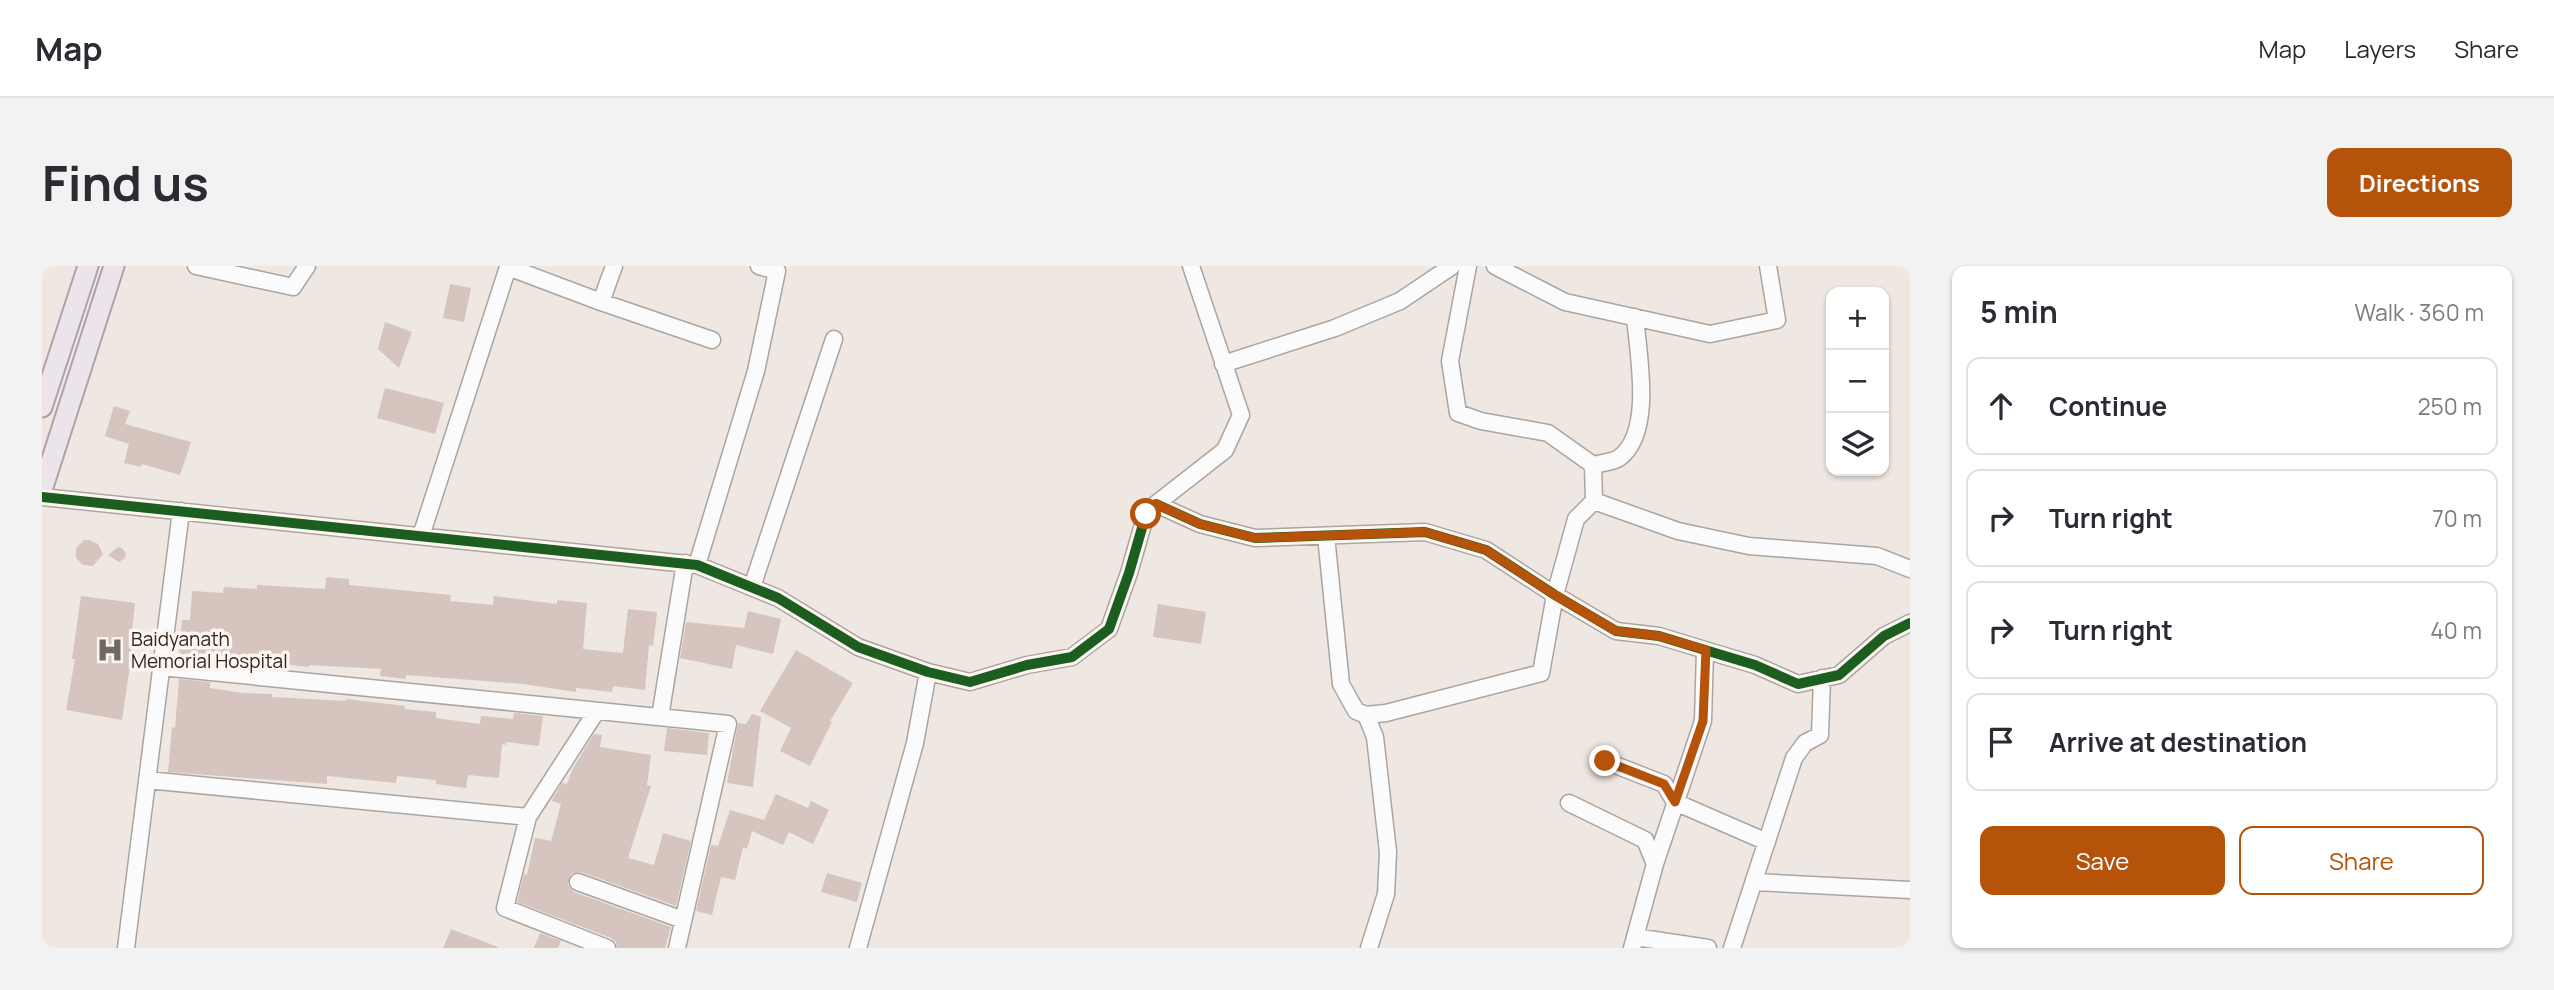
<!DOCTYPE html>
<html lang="en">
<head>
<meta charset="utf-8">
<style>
	:root { --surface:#fff; --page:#f2f2f3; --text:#2b2b33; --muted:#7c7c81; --line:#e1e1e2; --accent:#b45309 }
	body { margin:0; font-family:Manrope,sans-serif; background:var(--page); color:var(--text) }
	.controls { position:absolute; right:21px; top:21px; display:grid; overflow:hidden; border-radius:14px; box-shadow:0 2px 5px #0004 }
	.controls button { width:63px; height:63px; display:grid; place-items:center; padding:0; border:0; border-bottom:2px solid var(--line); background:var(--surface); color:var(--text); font:35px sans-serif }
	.stop { position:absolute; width:21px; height:21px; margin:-16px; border:5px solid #b45309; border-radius:50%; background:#fff }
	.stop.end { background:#b45309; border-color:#fff; box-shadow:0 2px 7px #0008 }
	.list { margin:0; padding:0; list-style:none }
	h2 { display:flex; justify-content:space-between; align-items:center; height:91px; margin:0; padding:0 28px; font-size:30px }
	h2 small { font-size:23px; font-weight:400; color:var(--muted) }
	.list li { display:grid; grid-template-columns:46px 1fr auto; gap:21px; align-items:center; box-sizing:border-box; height:98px; margin:0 14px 14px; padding:0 14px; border:2px solid var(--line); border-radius:14px }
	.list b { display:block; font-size:26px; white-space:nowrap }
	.list em { font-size:23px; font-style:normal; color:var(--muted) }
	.actions { display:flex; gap:14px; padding:21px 28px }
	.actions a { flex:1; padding:16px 0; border:2px solid var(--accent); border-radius:14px; text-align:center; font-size:24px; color:var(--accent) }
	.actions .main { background:var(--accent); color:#fff }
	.icon { flex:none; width:38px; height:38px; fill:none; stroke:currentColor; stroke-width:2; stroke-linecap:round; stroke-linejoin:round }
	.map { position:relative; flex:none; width:1868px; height:682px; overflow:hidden; border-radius:14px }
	header { display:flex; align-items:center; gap:42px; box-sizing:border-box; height:98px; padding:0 35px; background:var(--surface); border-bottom:2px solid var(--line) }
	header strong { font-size:33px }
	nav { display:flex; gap:38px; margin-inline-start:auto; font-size:24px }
	.intro { display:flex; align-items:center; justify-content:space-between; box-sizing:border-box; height:168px; padding:0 42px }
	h1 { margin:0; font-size:49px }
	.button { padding:18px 32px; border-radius:14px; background:var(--accent); color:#fff; font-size:24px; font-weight:700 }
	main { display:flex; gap:42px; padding:0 42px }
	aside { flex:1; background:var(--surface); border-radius:14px; box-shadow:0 2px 5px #0004 }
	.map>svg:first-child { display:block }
	.building { fill:#d6c4be }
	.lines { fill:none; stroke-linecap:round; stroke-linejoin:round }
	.minor-casing { stroke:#aaa5a1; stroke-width:19 }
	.major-casing { stroke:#afa0aa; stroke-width:23 }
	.minor { stroke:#fcfbfb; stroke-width:16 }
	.major { stroke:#ebe4ea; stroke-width:19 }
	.cycleway-casing { stroke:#fdf4ee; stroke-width:15 }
	.cycleway { stroke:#1b5e20; stroke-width:10 }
	.route { stroke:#b45309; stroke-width:9 }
	.labels { text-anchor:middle; stroke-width:7; stroke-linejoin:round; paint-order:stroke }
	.poi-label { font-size:19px; fill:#2c2623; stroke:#fdf4ee; text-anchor:start }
</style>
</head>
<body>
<header>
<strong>Map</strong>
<nav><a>Map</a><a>Layers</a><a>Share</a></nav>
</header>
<div class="intro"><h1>Find us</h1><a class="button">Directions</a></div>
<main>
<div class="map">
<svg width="1868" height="682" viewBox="0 0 1868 682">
	<rect width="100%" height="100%" fill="#eee7e2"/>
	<!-- building -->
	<path class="building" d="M408 18 429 22 422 56 401 52Z
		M343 56 370 66 357 102 336 83Z
		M343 122 402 137 393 168 335 152Z
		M72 140 88 145 83 158 149 176 138 209 100 198 99 201 82 197 87 178 63 170Z
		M42 274H47L56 278 61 288 51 300 41 299 34 292V282Z
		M76 281 80 282 84 288 83 292 77 296 66 289Z
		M284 311 307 313V319L409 329 408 335 451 339 452 330 515 338V334L545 337 541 383 581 387 586 343 615 346 611 380 607 379 603 424 571 420 570 426 534 422V426L481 418 364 409V413L338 410 339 403 267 399V401L242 398 137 392 140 354H148L150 325 181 327 182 321 215 323V319L283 323Z
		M39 330 93 337 90 365H93L80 454 24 444 33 393H30Z
		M1116 338 1164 346 1159 378 1111 371Z
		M706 345 739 353 731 388 694 379 690 403 638 392 644 356 702 362Z
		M754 384 811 417 788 455 790 456 768 500 738 485 749 462 718 445Z
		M137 413 168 416V422L201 427 230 428V431L304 435V433L363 440 362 443 394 446V452L438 458 439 450 471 453 472 447 501 450 497 480 464 476V479L460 478 457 512 426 509 424 522 394 518V514L355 510 354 517 285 510V518L126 506 130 461 133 462Z
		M710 448 719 451 711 521 685 517 696 457 704 458Z
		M625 462 667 467 665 489 622 485Z
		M552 468 560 469 558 481 609 489 605 519 609 520 586 592 612 599 621 567 649 575 634 640 539 606 529 608 526 619 532 626 629 661 623 682H575L574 676 569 672 475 636 482 608 485 609 493 572 509 575 519 538 510 535 511 532 520 517 525 518 531 502Z
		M734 528 766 542 769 535 787 544 771 578 747 566 741 579 710 565 705 583 701 581 693 614 679 611 670 649 654 645 669 579 676 580 688 544 722 554Z
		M785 607 820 617 815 636 779 626Z
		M409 663 456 681V682H401Z
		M498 667 519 675 516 682H492Z"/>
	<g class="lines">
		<!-- minor casing -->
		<g class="minor-casing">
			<path id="minor" d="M154 0 251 21 265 0
				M1453 0 1523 36 1668 68 1735 54 1726 0
				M559 36 670 74
				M1181 98 1293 62 1358 35 1410 0
				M1551 199C1559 197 1571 196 1577 192 1612 167 1596 88 1593 51
				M0 231 655 299 736 332 816 381 886 406 928 416 985 399 1030 391 1067 363 1087 307 1104 248 1114 238 1158 258 1213 272 1383 266 1444 284 1513 329 1574 365 1617 370 1663 384 1713 399 1756 418 1797 409 1842 370 1868 357
				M1552 235 1636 265 1707 280 1835 290 1868 303
				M1114 238 1183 184 1199 149 1149 0
				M379 270 466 1 559 36 572 0
				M1284 270 1299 418 1314 445 1324 449 1344 447 1499 407 1513 329 1534 253 1552 235 1551 199 1506 167 1439 155 1416 147 1408 95 1426 0
				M655 299 714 105 735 5 717 0
				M710 321 792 73
				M119 401 686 458 635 682
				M554 446 486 551 463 642 565 682
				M1324 449 1333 471 1346 586 1344 628 1327 682
				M618 451 643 297
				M1563 495 1622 518 1633 536 1725 576
				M105 514 486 551
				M1527 537 1603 574 1613 598
				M536 616 641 654
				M1712 616 1868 624
				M1593 671 1613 598 1661 455 1663 384
				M84 682 139 245
				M816 682 873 477 886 406
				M1590 682 1593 671 1666 682
				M1690 682 1752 492 1763 477 1778 469 1780 412"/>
		</g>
		<!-- major casing -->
		<g class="major-casing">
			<path id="major" d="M0 141 46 0
				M0 224 72 0"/>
		</g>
		<!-- minor -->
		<use href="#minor" class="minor"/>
		<!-- major -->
		<use href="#major" class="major"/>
		<!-- cycleway casing -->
		<g class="cycleway-casing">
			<path id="cycleway" d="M0 231 655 299 736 332 816 381 886 406 928 416 985 399 1030 391 1067 363 1087 307 1104 248 1114 238 1158 258 1213 272 1383 266 1444 284 1513 329 1574 365 1617 370 1663 384 1713 399 1756 418 1797 409 1842 370 1868 357"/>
		</g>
		<!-- cycleway -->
		<use href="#cycleway" class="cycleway"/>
	</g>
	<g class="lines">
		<!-- route -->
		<path class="route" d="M1104 248 1114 238 1158 258 1213 272 1383 266 1444 284 1513 329 1574 365 1617 370 1664 384 1661 455 1633 536 1622 518 1563 495"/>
	</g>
	<!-- icons -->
	<defs>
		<g id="hospital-bare" transform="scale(2.1)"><path d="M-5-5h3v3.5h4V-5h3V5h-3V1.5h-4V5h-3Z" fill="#706a66" stroke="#fdf4ee" stroke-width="2.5" paint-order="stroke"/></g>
	</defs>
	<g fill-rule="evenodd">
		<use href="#hospital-bare" x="68" y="384"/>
	</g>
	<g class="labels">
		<!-- poi labels -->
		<g class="poi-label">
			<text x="89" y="380">Baidyanath<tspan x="89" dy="22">Memorial Hospital</tspan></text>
		</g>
	</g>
</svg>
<div class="controls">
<button>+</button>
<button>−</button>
<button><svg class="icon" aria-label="layers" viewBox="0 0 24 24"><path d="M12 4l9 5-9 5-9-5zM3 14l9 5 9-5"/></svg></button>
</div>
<div class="stop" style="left:1104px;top:248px"></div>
<div class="stop end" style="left:1563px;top:495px"></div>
</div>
<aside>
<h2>5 min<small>Walk · 360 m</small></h2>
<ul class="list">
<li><svg class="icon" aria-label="ahead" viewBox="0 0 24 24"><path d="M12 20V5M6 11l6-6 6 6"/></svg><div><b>Continue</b></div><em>250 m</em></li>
<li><svg class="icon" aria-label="right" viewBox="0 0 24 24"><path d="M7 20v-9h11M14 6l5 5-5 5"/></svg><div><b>Turn right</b></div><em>70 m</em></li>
<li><svg class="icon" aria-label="right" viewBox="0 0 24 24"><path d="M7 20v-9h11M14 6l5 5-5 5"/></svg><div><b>Turn right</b></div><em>40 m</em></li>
<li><svg class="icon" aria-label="arrive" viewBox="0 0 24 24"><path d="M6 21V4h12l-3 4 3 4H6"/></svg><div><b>Arrive at destination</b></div></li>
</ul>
<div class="actions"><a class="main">Save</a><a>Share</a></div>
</aside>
</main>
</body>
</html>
